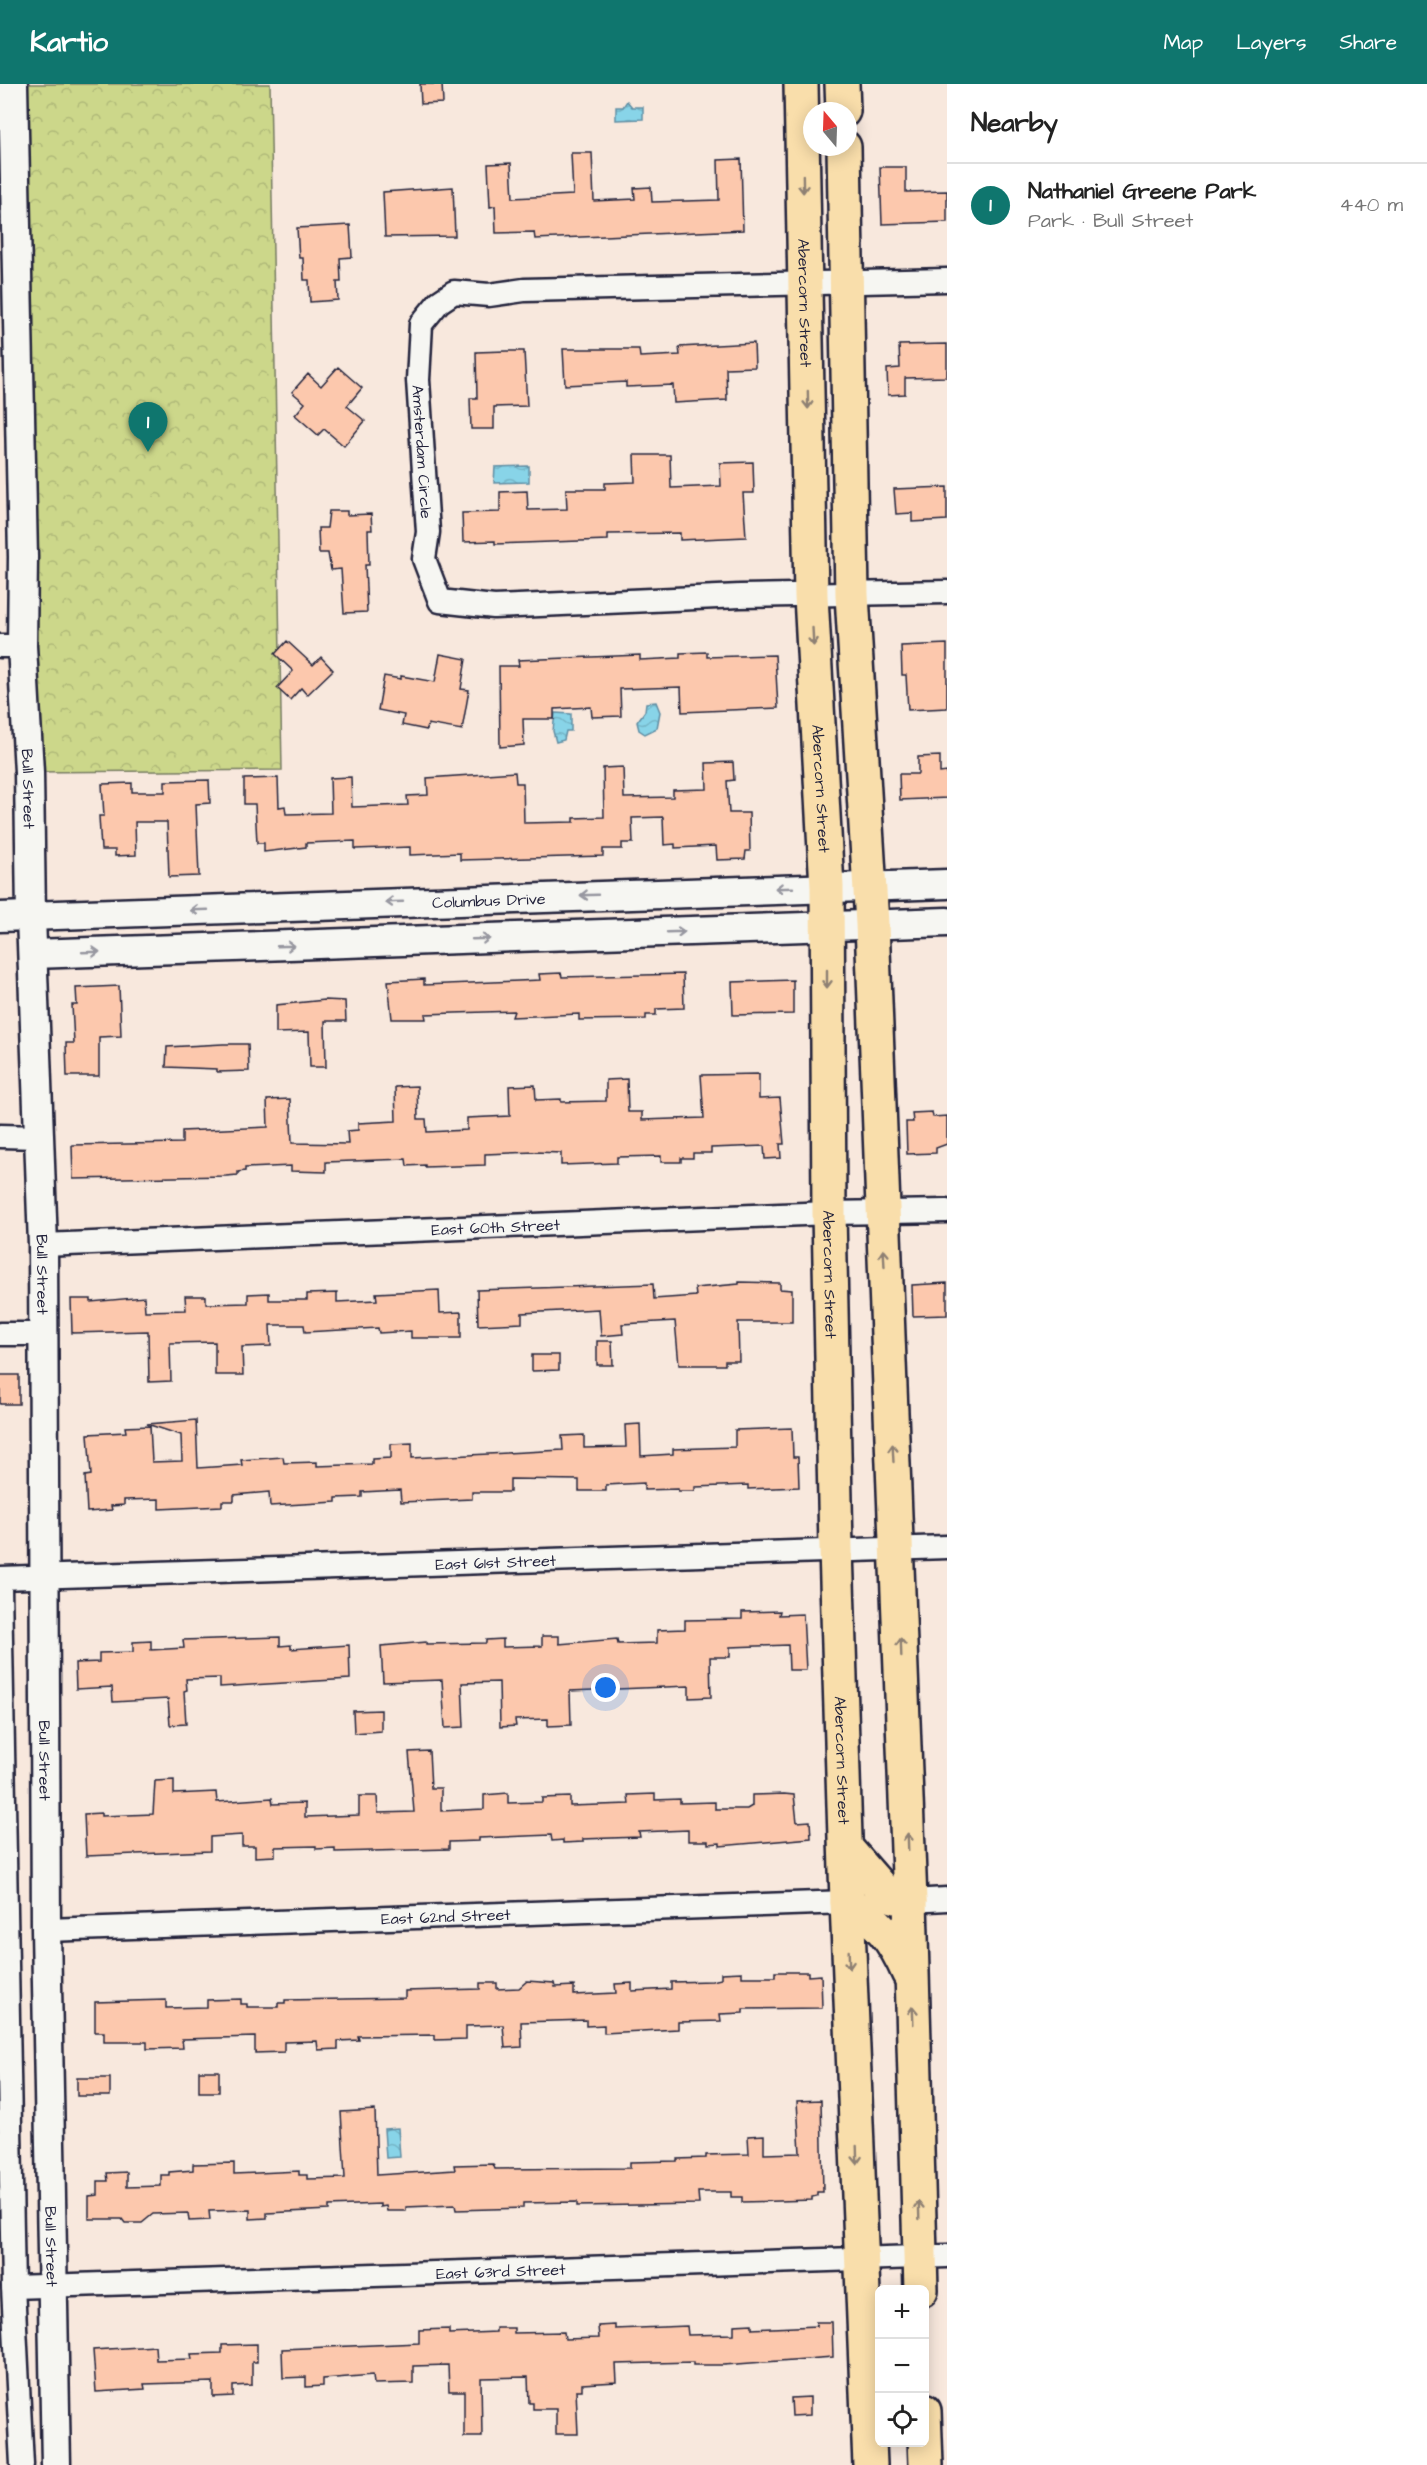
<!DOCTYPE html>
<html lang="en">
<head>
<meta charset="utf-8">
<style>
	:root { --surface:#fff; --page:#f2f2f2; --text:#222; --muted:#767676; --line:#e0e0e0; --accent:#0f766e }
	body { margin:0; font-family:"Architects Daughter",sans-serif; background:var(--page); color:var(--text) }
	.controls { position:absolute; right:18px; bottom:18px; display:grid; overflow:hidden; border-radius:9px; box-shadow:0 3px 15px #0003 }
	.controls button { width:54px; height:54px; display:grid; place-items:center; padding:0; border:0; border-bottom:2px solid var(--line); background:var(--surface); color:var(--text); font:30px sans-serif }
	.compass { position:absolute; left:803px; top:18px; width:54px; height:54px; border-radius:50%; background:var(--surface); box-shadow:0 3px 15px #0003; rotate:341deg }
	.you { position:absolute; left:606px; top:1604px; width:21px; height:21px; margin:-15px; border:4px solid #fff; border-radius:50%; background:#1a73e8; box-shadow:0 0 0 9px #1a73e833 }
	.badge { display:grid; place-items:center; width:39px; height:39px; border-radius:50%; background:var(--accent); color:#fff; font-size:20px; font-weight:700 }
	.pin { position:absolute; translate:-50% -50px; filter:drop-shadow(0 2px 3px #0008) }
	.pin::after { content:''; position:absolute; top:32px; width:21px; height:18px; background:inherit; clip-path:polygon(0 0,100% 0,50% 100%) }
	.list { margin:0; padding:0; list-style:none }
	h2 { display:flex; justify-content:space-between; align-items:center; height:78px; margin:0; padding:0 24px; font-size:26px }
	h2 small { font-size:20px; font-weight:400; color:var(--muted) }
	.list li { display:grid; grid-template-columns:39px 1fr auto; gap:18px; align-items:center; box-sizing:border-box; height:84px; padding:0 24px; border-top:2px solid var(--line) }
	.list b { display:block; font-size:22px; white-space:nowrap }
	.list p { margin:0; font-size:20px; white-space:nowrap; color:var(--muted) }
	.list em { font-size:20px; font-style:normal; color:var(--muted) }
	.icon { flex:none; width:33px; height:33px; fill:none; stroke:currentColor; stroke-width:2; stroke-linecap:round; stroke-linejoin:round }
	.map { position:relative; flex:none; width:947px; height:2381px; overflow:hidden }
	header { display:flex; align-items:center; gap:36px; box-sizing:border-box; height:84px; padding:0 30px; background:var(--accent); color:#fff }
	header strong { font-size:28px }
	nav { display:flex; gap:33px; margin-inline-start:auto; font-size:21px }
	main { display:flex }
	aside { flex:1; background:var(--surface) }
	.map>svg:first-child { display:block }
	.park { fill:url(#park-crowns); stroke:#777c62; stroke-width:1.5 }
	.water { fill:url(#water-waves); stroke:#5f8da3; stroke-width:1.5 }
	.building { fill:#fcc8ad; stroke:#22223b; stroke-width:1.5 }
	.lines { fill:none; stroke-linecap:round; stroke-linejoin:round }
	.minor-casing { stroke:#22223b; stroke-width:27 }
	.tertiary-casing { stroke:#22223b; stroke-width:33 }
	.primary-casing { stroke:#22223b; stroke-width:38 }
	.minor { stroke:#f6f6f2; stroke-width:22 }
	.tertiary { stroke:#f6f6f2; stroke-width:28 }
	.primary { stroke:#f9deab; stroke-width:33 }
	.oneway { stroke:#8e8073 }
	.oneway2 { stroke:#9797a0 }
	.labels { text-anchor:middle; stroke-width:6; stroke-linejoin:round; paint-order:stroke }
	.street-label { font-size:16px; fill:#22223b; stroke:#f6f6f2 }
</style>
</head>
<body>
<header>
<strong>Kartio</strong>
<nav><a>Map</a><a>Layers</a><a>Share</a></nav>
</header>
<main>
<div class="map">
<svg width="947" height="2381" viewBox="0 0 947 2381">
	<defs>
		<pattern id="park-crowns" width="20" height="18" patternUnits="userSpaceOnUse" patternTransform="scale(1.5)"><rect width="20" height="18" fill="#ccd78a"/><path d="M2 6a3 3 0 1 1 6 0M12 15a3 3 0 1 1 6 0" fill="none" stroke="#afb878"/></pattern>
		<pattern id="water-waves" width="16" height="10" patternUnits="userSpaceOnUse" patternTransform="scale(1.5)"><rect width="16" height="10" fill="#88d4e8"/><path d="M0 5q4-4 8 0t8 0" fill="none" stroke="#75b6c8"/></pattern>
	</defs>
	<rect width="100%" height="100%" fill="#f8e8dd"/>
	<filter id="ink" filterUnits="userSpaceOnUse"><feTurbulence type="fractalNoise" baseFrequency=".0167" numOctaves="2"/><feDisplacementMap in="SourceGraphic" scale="12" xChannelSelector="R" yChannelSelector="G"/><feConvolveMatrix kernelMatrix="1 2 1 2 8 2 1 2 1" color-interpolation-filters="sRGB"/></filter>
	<g filter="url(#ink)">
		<!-- park -->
		<path class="park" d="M13 0H270L282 686 29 688Z"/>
		<!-- water -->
		<path class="water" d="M627 17 632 23H643V35L616 36V23H623Z
			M529 382V398L494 399 495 383Z
			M656 618 660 628 657 644 645 650 639 646 637 638 645 627 646 619Z
			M555 629 571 630V647H566L564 656 556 658 553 647Z
			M398 2044 400 2073 386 2074 384 2045Z"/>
		<!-- building -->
		<path class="building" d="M420 0H442L443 19 421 20Z
			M571 69H592L594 117 635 115 634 104 651 103 652 118 719 116 718 76 741 75 743 146 535 155 534 148 496 149 495 122 490 123 488 80 511 79 513 114 573 111Z
			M880 83H906V108L947 107V138L882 140Z
			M453 103 455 152 385 153 383 108Z
			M350 141 352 173 340 174 341 198H337L338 216 310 218 309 196H304L303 174H299L297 144Z
			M754 259 755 283 726 284 727 316 674 319 673 301 626 303V298L565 301 563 265H639L640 273 680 271 679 263Z
			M947 260V293L905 294V310L888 311 887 285 900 284 899 261Z
			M506 267H524L527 322 494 323V345H471L470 314H477L476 268Z
			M338 283 362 304 347 322 365 337 344 362 324 345 318 351 295 331 305 319 292 308 308 290 321 302Z
			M634 371H670L671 404 721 402 720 379 753 378 754 409H743L746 453 680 456V449L608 450V456L495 460V457L463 458 462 429 500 428V408L527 407 528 426 567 425 566 405H605V399L635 398Z
			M947 403V436L912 438V429L896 430 894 405Z
			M329 427H347V431L371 430 372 446H368L369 481H365L367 528 344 529 341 485 331 486 328 469H319L318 444H327Z
			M287 557 313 581 321 573 333 586 307 611 301 604 290 616 277 604 293 587 275 570Z
			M947 560V624L908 626 906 591H902L901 562Z
			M707 568V573L775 571 778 624 682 628 681 603 620 605 621 632 592 633 591 623 554 625V635H523L524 661 500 663 499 582H519L518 576 640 571V576L680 574V569Z
			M440 570 466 575 461 605 469 606 462 646 428 640 427 646 402 641 404 631 378 626 384 592 401 595V592L435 598Z
			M940 672V689L947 688V714L900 716 899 690H918V673Z
			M733 678 734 696 727 697 729 729H749L750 767H746L745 775 717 776 716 762 675 764V760L664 761 663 733 632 734 633 759H622V765H603V772L460 776V769L410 771V763L355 765V757L306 759V763L264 768V759H257L255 720H244V695L278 694 279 723 285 722 286 730 331 729 330 694 351 693 352 723 408 721 407 712 428 711 427 694 515 688 516 699H523L524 739 574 738V734L604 733 603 684 623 683 624 714 673 713V706L707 705 706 679Z
			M209 696 210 719 196 720 199 792 169 793 167 738H135L136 771 115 772V766H101L99 732H104L102 700 132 699V708H165V697Z
			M561 889 562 893 683 890 684 924 656 925V931H646V935L579 936V930L512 933 514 927 425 930 426 935H392L388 897 424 895V901L540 896 539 890Z
			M793 896V930L733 931 732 898Z
			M119 902 121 952 99 953V992H67L66 959H74L72 921H77L76 904Z
			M325 916 345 917 346 937H325L326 983H310L309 948 276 949V921Z
			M223 960H248L249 987 217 988V985L166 983 167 963Z
			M759 990V1015L780 1014 784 1060H780L781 1074 765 1075 764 1062 711 1064V1069H693V1074H681V1078H661V1072L617 1073V1079L561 1081V1069L535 1068 485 1070V1081L425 1083V1081L407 1082 406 1075 326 1078V1088L291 1087V1082L245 1084V1087L238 1088V1091L226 1092 73 1095 72 1061 182 1059V1047L268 1043 267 1016 290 1015 292 1059 348 1060 347 1047 358 1046V1039L396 1037 395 1003 417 1002 418 1035H426L427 1048 467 1046V1034L510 1032 509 1002 535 1001 536 1016 561 1015V1018L606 1017V996L627 995 628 1028H642V1036L704 1034 701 991Z
			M932 1028 933 1033 947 1032V1060L936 1064V1069L907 1070 906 1038H913L912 1029Z
			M739 1198 780 1199V1205L792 1206V1238H738L739 1277H725V1281H679L675 1237 622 1240 623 1250 601 1252 599 1225 522 1229V1239L478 1241 477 1206 653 1200 654 1215 696 1212 695 1204 739 1200Z
			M947 1199V1231L913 1232 912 1201Z
			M439 1206 440 1229 461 1228V1254H411V1247L379 1249 378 1244 305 1248 304 1241H270L271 1262 242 1263 243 1291H215V1258L170 1259 171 1297 149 1298 148 1247 72 1249 71 1215H91V1218L144 1213 145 1227 186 1226 185 1212H206V1220L248 1219V1210L269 1209V1216H307V1210L337 1209V1218L377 1216 376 1209Z
			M597 1257H612L613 1281H597Z
			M532 1271H559V1286L532 1287Z
			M0 1291H19V1320H0Z
			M196 1336 198 1384 242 1381 241 1376 283 1373 284 1379 317 1378V1382L372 1380V1375L391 1374V1360L412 1359V1374L563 1366 562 1352 584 1351V1364L626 1363 625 1341 640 1340 641 1372 673 1370V1365L735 1363V1346L792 1344 793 1373H798L799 1403 748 1405V1401L695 1403V1407H678V1405L644 1406V1399L606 1401V1407H579V1396L510 1395V1408H472V1415L401 1418 400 1406 362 1408V1413L336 1414V1418L270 1422 269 1408 234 1411V1417H222V1422L159 1425V1415L124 1416V1421L111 1422 112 1426 87 1428 85 1392 91 1391 88 1350 126 1348 125 1343 150 1342 152 1378 182 1377 181 1351 147 1340Z
			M780 1527 779 1531 803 1530 806 1586H789L788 1561 730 1563V1573H710L711 1613 689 1614V1602L570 1607 571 1641 548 1642V1635L515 1636 516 1642 500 1643 499 1598 462 1599 464 1643 445 1644 442 1596 383 1598 381 1562 426 1558V1560L486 1559V1556L503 1555V1563L542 1562V1552H559V1560L617 1555 618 1560 657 1559V1546L685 1545V1536L742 1535V1528Z
			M280 1553V1562L291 1561V1565L349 1561 350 1595 220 1603V1594L186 1595 187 1606 184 1607 186 1640 170 1641 168 1615 113 1618 112 1603 76 1605 75 1579 99 1578V1569L133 1568V1558L151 1557V1566L184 1564 183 1556Z
			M381 1626V1647L354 1649 353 1627Z
			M429 1667 431 1704H441V1727L484 1725V1711L508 1709V1719L542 1718V1714L570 1713V1722L629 1720 628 1711 655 1710V1716L680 1715V1719L715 1718V1725H747L752 1722V1711L784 1710 794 1711 797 1738 810 1737 811 1754 720 1762V1759L708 1760V1757H688V1746L639 1748 640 1753 583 1755V1758L563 1759V1756L552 1757 551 1751 479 1754V1757L449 1758V1765L335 1768V1764L316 1765V1762L275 1763V1772L255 1773V1762H242V1751L210 1753V1767L86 1772 84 1730 101 1729V1732L153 1730 155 1697 174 1696V1710L216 1708 217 1718 272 1714 273 1720 305 1719V1733L359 1731V1712H377L378 1729 414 1728 409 1668Z
			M742 1888V1893H775V1888H808V1892L821 1891 822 1924 743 1925V1929L720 1930 721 1937 678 1938V1945L604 1949V1941L586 1942V1936L521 1938 522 1963 505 1964 503 1941 466 1942V1955L435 1956V1951L358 1952 359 1956 338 1957V1965L318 1966 317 1957 284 1958V1968L255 1969V1953L182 1955 183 1964 147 1965V1958H104V1948H95V1918L166 1916V1924L207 1923V1916L241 1915V1920H247V1923H278V1919H285V1916L405 1914V1907L480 1905V1899H497V1905L519 1904 527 1897 554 1899 555 1903 574 1902V1911L616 1909 615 1900 632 1899V1907L671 1905V1898L712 1897 721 1895V1889Z
			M199 1987H219V2008H199Z
			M77 1994H110V2012H77Z
			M821 2016 823 2108H817V2112L812 2113V2116L742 2118V2113H731V2108H698L699 2120 577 2122V2118L523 2119V2124L456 2126 455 2121 406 2123V2127H387L386 2122 380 2123V2120L329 2122V2126L267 2129V2134L250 2135V2126L209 2127 210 2136 189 2137 188 2129 153 2130 142 2139H125L122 2135H89V2112L98 2111V2097H108L107 2089 127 2088V2103L161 2102V2091H169V2088L193 2086V2080L234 2079V2090L299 2087V2091H307V2095L345 2094 341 2028 375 2026 377 2091 455 2086 454 2081 493 2080 495 2085 630 2084V2078L677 2077V2075L706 2074V2071L749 2070 748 2052 764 2051V2070L800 2069 797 2017Z
			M816 2238H832L833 2273 724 2281H693V2278L616 2280 617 2298 582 2300V2306H576L578 2350H556V2325H533V2319H529L528 2293 481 2294 482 2353H464V2307H449L448 2281 413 2282V2299L374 2300 373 2291 323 2295V2302L306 2303V2293L283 2294 282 2265 419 2259V2246L449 2245V2250L496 2248V2244H514V2249L564 2248 565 2255 599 2254 598 2242 615 2241V2245L687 2242 688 2251 734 2250V2241L752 2240V2245L817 2242Z
			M257 2260V2278H252V2301L233 2302V2312L213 2313V2298L144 2300 145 2305 96 2308 93 2266 155 2262 156 2276 192 2275 191 2270 222 2269V2261Z
			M810 2313V2331L792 2332 791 2314Z"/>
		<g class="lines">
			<!-- minor casing -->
			<g class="minor-casing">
				<g id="minor">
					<path id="s1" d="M947 196 524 206 489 211 454 208 439 218 421 240 418 296 428 448 424 475 440 517 494 523 740 512 947 508"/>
					<path d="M0 562H22"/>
					<path d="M0 1052 39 1053"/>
					<path id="s2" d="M43 1161 829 1129 947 1127"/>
					<path d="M0 1250H43"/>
					<path id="s3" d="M0 1494 947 1463"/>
					<path d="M0 1503 13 2203 22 2381"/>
					<path d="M910 1817 947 1815"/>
					<path id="s4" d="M46 1846 847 1818"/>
					<path id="s5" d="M13 2203 947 2172"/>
				</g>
			</g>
			<!-- tertiary casing -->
			<g class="tertiary-casing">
				<g id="tertiary">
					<path id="s6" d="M13 0 23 473 22 562 29 688 31 833 43 1161 46 1846 56 2381"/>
					<path id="s7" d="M0 833 947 800"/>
					<path d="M33 870 947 838"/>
				</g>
			</g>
			<!-- primary casing -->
			<g class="primary-casing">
				<g id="primary">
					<path id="s8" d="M801 0 811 512 827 803 829 1129 836 1465 847 1818 870 2381"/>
					<path d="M842 0 843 27"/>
					<path d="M844 63 852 511 872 840 910 1817 921 2206"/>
					<path d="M846 1764 886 1810 910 1817"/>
					<path d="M847 1818C880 1838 893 1854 909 1890"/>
					<path d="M924 2327 926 2381"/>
				</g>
			</g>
			<!-- minor -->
			<use href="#minor" class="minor"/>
			<!-- tertiary -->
			<use href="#tertiary" class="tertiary"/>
			<!-- primary -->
			<use href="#primary" class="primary"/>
		</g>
		<!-- one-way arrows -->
		<defs><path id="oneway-shaft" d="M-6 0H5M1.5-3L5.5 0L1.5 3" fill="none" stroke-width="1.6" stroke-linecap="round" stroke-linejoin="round" transform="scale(1.5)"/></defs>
		<g class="oneway">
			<use href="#oneway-shaft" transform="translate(803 100) rotate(89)"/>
			<use href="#oneway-shaft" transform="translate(808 316) rotate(89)"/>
			<use href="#oneway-shaft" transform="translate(813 553) rotate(87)"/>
			<use href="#oneway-shaft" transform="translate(827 895) rotate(90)"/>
			<use href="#oneway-shaft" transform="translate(884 1174) rotate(-93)"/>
			<use href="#oneway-shaft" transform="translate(893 1369) rotate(-93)"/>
			<use href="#oneway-shaft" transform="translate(901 1563) rotate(-92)"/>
			<use href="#oneway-shaft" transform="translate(908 1758) rotate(-92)"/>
			<use href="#oneway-shaft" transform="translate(849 1876) rotate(88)"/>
			<use href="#oneway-shaft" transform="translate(913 1931) rotate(-92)"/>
			<use href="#oneway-shaft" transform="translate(857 2071) rotate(88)"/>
			<use href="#oneway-shaft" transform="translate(919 2126) rotate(-92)"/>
		</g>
		<g class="oneway2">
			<use href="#oneway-shaft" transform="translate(784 804) rotate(178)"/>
			<use href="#oneway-shaft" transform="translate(589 811) rotate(178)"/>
			<use href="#oneway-shaft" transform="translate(394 818) rotate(178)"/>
			<use href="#oneway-shaft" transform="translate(199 826) rotate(178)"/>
			<use href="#oneway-shaft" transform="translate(676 848) rotate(-2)"/>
			<use href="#oneway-shaft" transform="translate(481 855) rotate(-2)"/>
			<use href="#oneway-shaft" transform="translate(286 862) rotate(-2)"/>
			<use href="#oneway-shaft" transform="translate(91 868) rotate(-2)"/>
		</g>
	</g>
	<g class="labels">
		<!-- street labels -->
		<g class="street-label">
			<text dy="6" stroke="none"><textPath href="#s8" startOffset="219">Abercorn Street</textPath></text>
			<text dy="6" stroke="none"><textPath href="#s1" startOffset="668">Amsterdam Circle</textPath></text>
			<text dy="6" stroke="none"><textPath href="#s6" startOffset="705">Bull Street</textPath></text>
			<text dy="6" stroke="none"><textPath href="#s8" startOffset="705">Abercorn Street</textPath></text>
			<text dy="6" stroke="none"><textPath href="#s7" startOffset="489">Columbus Drive</textPath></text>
			<text dy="6" stroke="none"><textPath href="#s2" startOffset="453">East 60th Street</textPath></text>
			<text dy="6" stroke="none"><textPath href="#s6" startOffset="1191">Bull Street</textPath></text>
			<text dy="6" stroke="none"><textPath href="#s8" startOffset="1191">Abercorn Street</textPath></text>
			<text dy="6" stroke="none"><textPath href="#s3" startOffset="496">East 61st Street</textPath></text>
			<text dy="6" stroke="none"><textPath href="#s6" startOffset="1677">Bull Street</textPath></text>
			<text dy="6" stroke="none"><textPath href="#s8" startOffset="1677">Abercorn Street</textPath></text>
			<text dy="6" stroke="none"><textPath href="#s4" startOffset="400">East 62nd Street</textPath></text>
			<text dy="6" stroke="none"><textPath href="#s6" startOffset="2163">Bull Street</textPath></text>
			<text dy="6" stroke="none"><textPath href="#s5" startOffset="488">East 63rd Street</textPath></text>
		</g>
	</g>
</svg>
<div class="controls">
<button>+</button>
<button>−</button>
<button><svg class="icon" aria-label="locate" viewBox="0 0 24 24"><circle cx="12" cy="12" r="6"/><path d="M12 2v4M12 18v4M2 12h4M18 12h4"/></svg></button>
</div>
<svg class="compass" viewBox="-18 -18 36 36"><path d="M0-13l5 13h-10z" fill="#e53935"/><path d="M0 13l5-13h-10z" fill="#767676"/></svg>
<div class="you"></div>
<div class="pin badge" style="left:148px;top:368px">1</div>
</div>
<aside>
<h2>Nearby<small></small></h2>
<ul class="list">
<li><span class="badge">1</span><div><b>Nathaniel Greene Park</b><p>Park · Bull Street</p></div><em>440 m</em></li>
</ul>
</aside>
</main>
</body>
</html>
